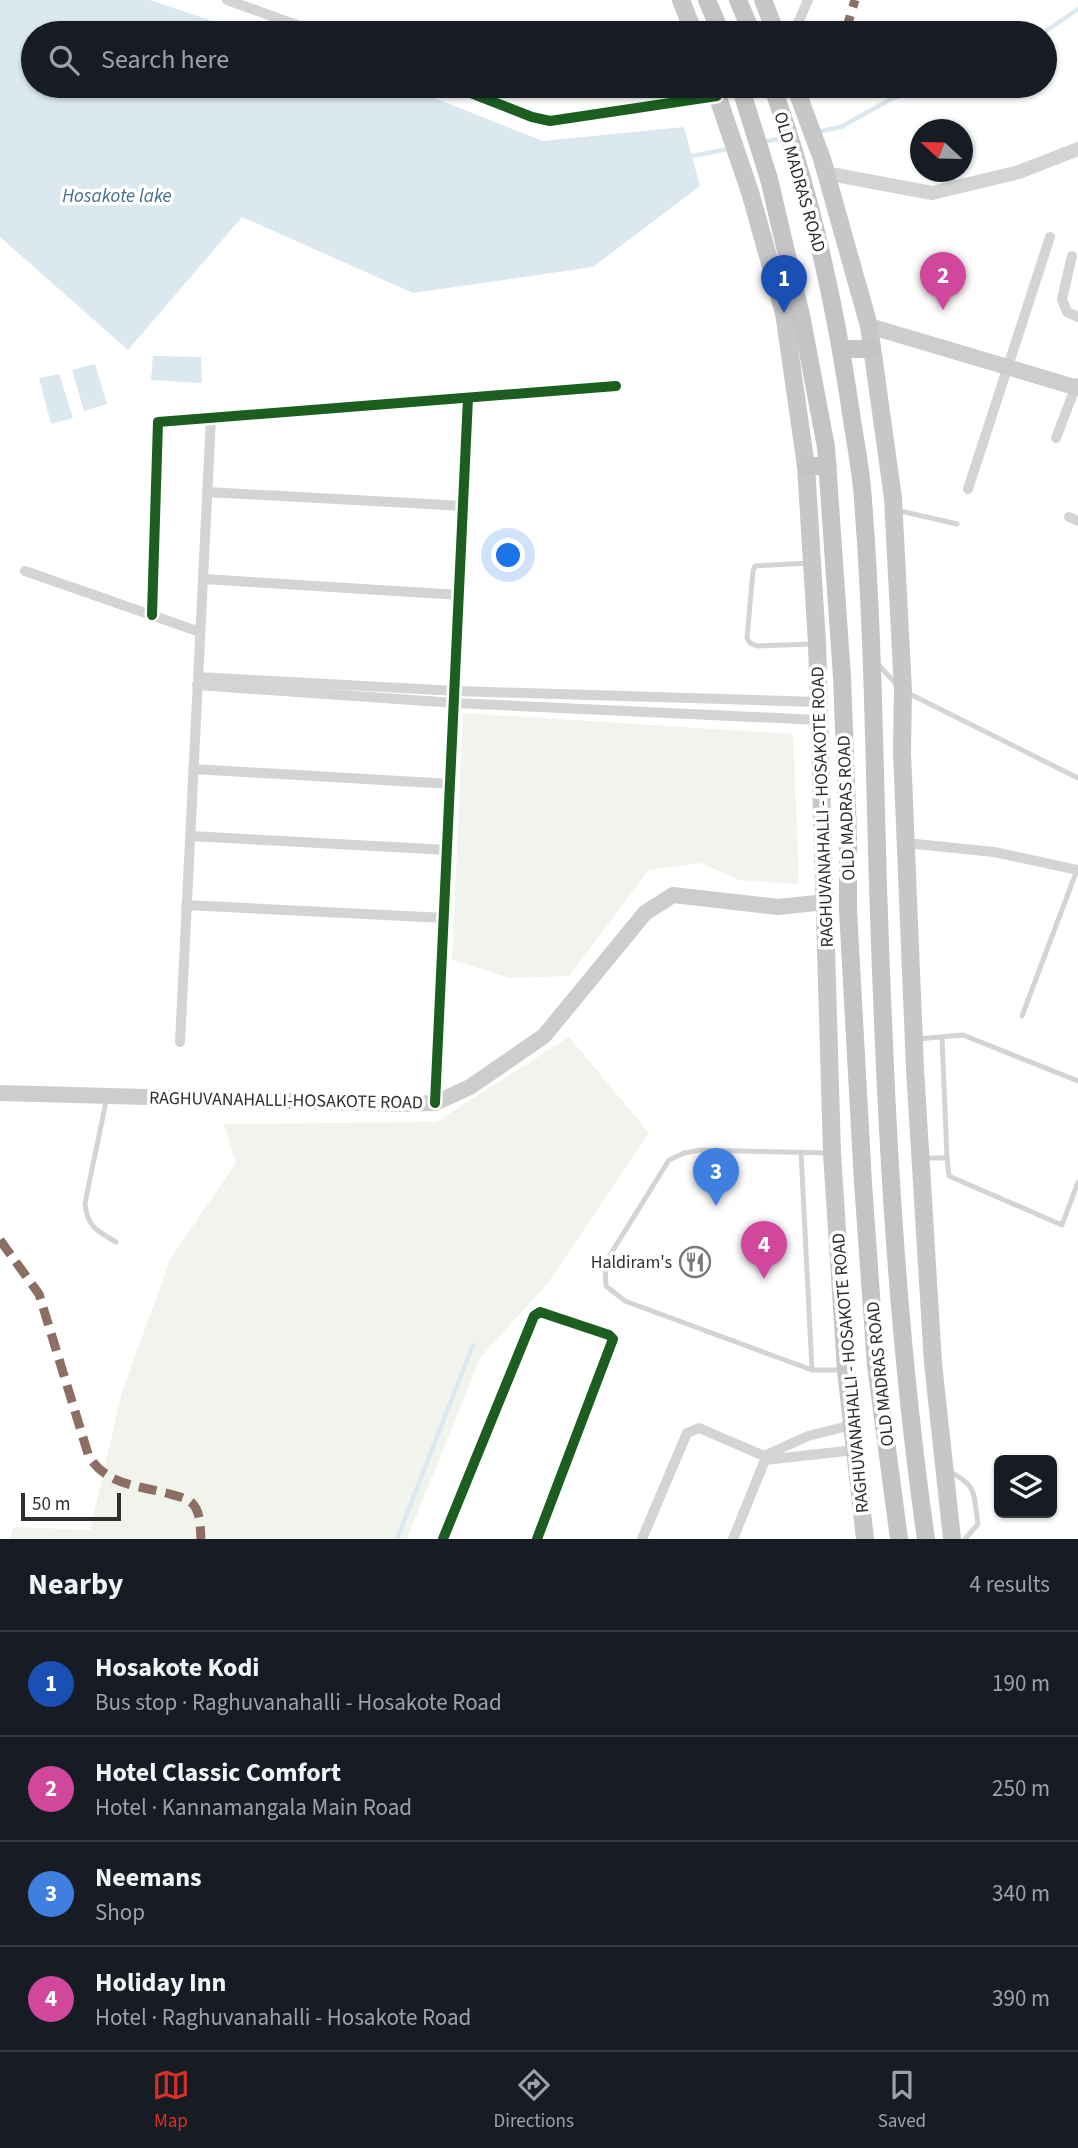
<!DOCTYPE html>
<html lang="en">
<head>
<meta charset="utf-8">
<style>
	:root { --surface:#171b24; --page:#20242c; --text:#f1f3f6; --muted:#9ea1a6; --line:#363941; --accent:#d93025 }
	body { margin:0; font-family:"Source Sans 3",sans-serif; background:var(--page); color:var(--text) }
	.controls { position:absolute; right:21px; bottom:21px; display:grid; overflow:hidden; border-radius:10px; box-shadow:0 2px 5px #0004 }
	.controls button { width:63px; height:63px; display:grid; place-items:center; padding:0; border:0; border-bottom:2px solid var(--line); background:var(--surface); color:var(--text); font:35px sans-serif }
	.compass { position:absolute; left:910px; top:119px; width:63px; height:63px; border-radius:50%; background:var(--surface); box-shadow:0 2px 5px #0004; rotate:292deg }
	.scale { position:absolute; left:21px; bottom:18px; width:100px; box-sizing:border-box; padding-left:7px; border:4px solid #2f2f2f; border-top:0; font-size:19px; line-height:24px; white-space:nowrap; color:#2f2f2f; -webkit-text-stroke:5px #fff; paint-order:stroke }
	.you { position:absolute; left:509px; top:556px; width:24px; height:24px; margin:-18px; border:5px solid #fff; border-radius:50%; background:#1a73e8; box-shadow:0 0 0 10px #1a73e833 }
	.badge { display:grid; place-items:center; width:46px; height:46px; border-radius:50%; background:var(--accent); color:#fff; font-size:23px; font-weight:700 }
	.pin { position:absolute; translate:-50% -58px; filter:drop-shadow(0 2px 4px #0008) }
	.pin::after { content:''; position:absolute; top:37px; width:24px; height:21px; background:inherit; clip-path:polygon(0 0,100% 0,50% 100%) }
	.list { margin:0; padding:0; list-style:none }
	h2 { display:flex; justify-content:space-between; align-items:center; height:91px; margin:0; padding:0 28px; font-size:30px }
	h2 small { font-size:23px; font-weight:400; color:var(--muted) }
	.list li { display:grid; grid-template-columns:46px 1fr auto; gap:21px; align-items:center; box-sizing:border-box; height:105px; padding:0 28px; border-top:2px solid var(--line) }
	.list b { display:block; font-size:26px; white-space:nowrap }
	.list p { margin:0; font-size:23px; white-space:nowrap; color:var(--muted) }
	.list em { font-size:23px; font-style:normal; color:var(--muted) }
	.icon { flex:none; width:38px; height:38px; fill:none; stroke:currentColor; stroke-width:2; stroke-linecap:round; stroke-linejoin:round }
	.map { position:relative; flex:none; width:1078px; height:1539px; overflow:hidden }
	.search { position:absolute; background:var(--surface); box-shadow:0 2px 5px #0004; left:21px; right:21px; top:21px; height:77px; display:flex; align-items:center; gap:18px; box-sizing:border-box; padding:0 24px; border-radius:38px; color:var(--muted); font-size:26px }
	.sheet { height:511px; background:var(--surface) }
	nav { display:flex; justify-content:space-around; align-items:center; box-sizing:border-box; height:98px; border-top:2px solid var(--line); background:var(--surface); font-size:19px; color:var(--muted) }
	nav a { display:grid; justify-items:center; gap:4px }
	nav .on { color:var(--accent) }
	.map>svg:first-child { display:block }
	.green { fill:#f1f4ed }
	.water { fill:#dbe8f0 }
	.lines { fill:none; stroke-linecap:round; stroke-linejoin:round }
	.stream { stroke:#dbe8f0; stroke-width:4.5 }
	.service { stroke:#d4d4d4; stroke-width:5 }
	.minor { stroke:#d4d4d4; stroke-width:10 }
	.tertiary { stroke:#d4d4d4; stroke-width:14 }
	.secondary { stroke:#cdcdcd; stroke-width:16 }
	.primary { stroke:#c7c7c7; stroke-width:18 }
	.trunk { stroke:#c4c4c4; stroke-width:18 }
	.quiet { stroke:#8d6e63; stroke-width:9; stroke-dasharray:18 9; stroke-linecap:butt }
	.cycleway-casing { stroke:#fff; stroke-width:15 }
	.cycleway { stroke:#1b5e20; stroke-width:10 }
	.labels { text-anchor:middle; stroke-width:7; stroke-linejoin:round; paint-order:stroke }
	.street-label { font-size:18px; fill:#2f2f2f; stroke:#fff }
	.poi-label { font-size:18px; fill:#2f2f2f; stroke:#fff; text-anchor:end }
	.water-label { font-size:19px; font-style:italic; fill:#44708a; stroke:#fff }
</style>
</head>
<body>
<div class="map">
<svg width="1078" height="1539" viewBox="0 0 1078 1539">
	<rect width="100%" height="100%" fill="#fff"/>
	<!-- green -->
	<path class="green" d="M463 713 793 734 799 884 739 880 701 863 649 870 569 976 510 978 452 960Z
		M569 1037 649 1133 548 1283 480 1358 407 1539H10L13 1527 90 1530 122 1392 171 1258 236 1163 224 1124 436 1122Z"/>
	<!-- water -->
	<path class="water" d="M0 0H150L248 33H33V86H404L543 141 684 127 700 186 593 267 413 293 242 217 128 350 0 237Z
		M153 356 201 357 202 383 151 380Z
		M95 364 107 404 84 411 72 370Z
		M59 374 73 418 51 424 39 378Z"/>
	<g class="lines">
		<!-- stream -->
		<path class="stream" d="M1043 33 1078 9
			M817 132 841 127 893 98 937 86
			M762 142 784 138
			M692 156 729 149
			M397 1539 473 1345"/>
		<!-- service -->
		<path class="service" d="M896 510 957 524
			M809 563 755 566 753 571 747 638 750 643 757 646 813 644
			M876 662 898 686
			M906 692 1078 778
			M1022 1016 1077 870
			M942 1037 947 1158
			M917 1039 963 1035 1078 1081
			M107 1097 85 1203C87 1227 97 1231 116 1242
			M801 1152 812 1370
			M828 1153 700 1150 684 1153 669 1160 605 1263 606 1286 625 1301 812 1370H843
			M924 1158H947L949 1176 1062 1225 1078 1182
			M947 1470C978 1486 973 1492 978 1524L965 1539"/>
		<!-- minor -->
		<path class="minor" d="M227 0 319 33
			M786 33 798 23 808 0
			M453 86 532 117 550 121 717 96
			M1072 256 1062 299 1067 312 1078 317
			M1056 438 1077 383
			M968 489 1050 237
			M207 492 464 506
			M1069 517 1078 521
			M25 571 200 632
			M203 579 460 595
			M152 615 158 422 616 386
			M198 677 456 691 818 702
			M197 685 455 703 819 720
			M193 769 451 784
			M190 836 448 850
			M906 843 994 852 1078 870
			M186 905 445 918
			M180 1042 211 418
			M435 1103 468 398
			M764 1456 808 1436 852 1425
			M765 1460 855 1450
			M443 1539 534 1316 540 1312 609 1335 613 1339 537 1539
			M642 1539 687 1433 699 1428 764 1456 765 1460 733 1539"/>
		<!-- tertiary -->
		<path class="tertiary" d="M825 173 932 193 1019 172 1078 149"/>
		<!-- secondary -->
		<path class="secondary" d="M869 326 1078 388
			M0 1093 402 1104 435 1103 470 1087 544 1036 645 913 673 895 778 907 825 902"/>
		<!-- primary -->
		<path class="primary" d="M681 0 694 33
			M763 0 776 33
			M714 86 750 192 784 313 806 466 817 643 832 1153 846 1370 865 1539
			M795 86 822 159 869 326 893 498 903 691 902 752 915 1069 933 1363 952 1539"/>
		<!-- trunk -->
		<path class="trunk" d="M707 0 721 33
			M738 0 752 33
			M740 86 769 179 801 315 826 447 842 677 848 834V910L863 1183 876 1365 899 1539
			M772 86C809 187 833 294 849 400 853 429 859 458 862 488 873 620 874 753 878 885 885 1104 895 1323 926 1539
			M841 349H872
			M806 466H828"/>
		<!-- quiet -->
		<path class="quiet" d="M845 33 855 0
			M0 1240 39 1294 89 1457C108 1485 135 1485 166 1493 173 1495 186 1497 192 1503 201 1512 200 1527 201 1539"/>
		<!-- cycleway casing -->
		<g class="cycleway-casing">
			<path id="cycleway" d="M453 86 532 117 550 121 717 96
				M152 615 158 422 616 386
				M435 1103 468 398
				M443 1539 534 1316 540 1312 609 1335 613 1339 537 1539"/>
		</g>
		<!-- cycleway -->
		<use href="#cycleway" class="cycleway"/>
	</g>
	<!-- icons -->
	<defs>
		<g id="restaurant-ring" transform="scale(1.575)"><circle r="9.5" fill="#fff" stroke="#787878" stroke-width="1.5"/><path d="M-5-6h1v4h1v-4h1v4h1v-4h1v5L-1.5 .5V6h-2V.5L-5-1ZM5-6V6H3V1.5H1.5Q1.5-4 5-6Z" fill="#787878"/></g>
	</defs>
	<g fill-rule="evenodd">
		<use href="#restaurant-ring" x="695" y="1262"/>
	</g>
	<g class="labels">
		<!-- street labels -->
		<g class="street-label">
			<text transform="translate(800 182) rotate(74)" y="6">OLD MADRAS ROAD</text>
			<text transform="translate(822 807) rotate(-92)" y="6">RAGHUVANAHALLI - HOSAKOTE ROAD</text>
			<text transform="translate(846 808) rotate(-92)" y="6">OLD MADRAS ROAD</text>
			<text transform="translate(286 1100) rotate(1)" y="6">RAGHUVANAHALLI-HOSAKOTE ROAD</text>
			<text transform="translate(850 1373) rotate(-95)" y="6">RAGHUVANAHALLI - HOSAKOTE ROAD</text>
			<text transform="translate(880 1374) rotate(-96)" y="6">OLD MADRAS ROAD</text>
		</g>
		<!-- poi labels -->
		<g class="poi-label">
			<text x="672" y="1268">Haldiram's</text>
		</g>
		<!-- water labels -->
		<g class="water-label">
			<text x="117" y="202">Hosakote lake</text>
		</g>
	</g>
</svg>
<div class="controls">
<button><svg class="icon" aria-label="layers" viewBox="0 0 24 24"><path d="M12 4l9 5-9 5-9-5zM3 14l9 5 9-5"/></svg></button>
</div>
<svg class="compass" viewBox="-18 -18 36 36"><path d="M0-13l5 13h-10z" fill="#e53935"/><path d="M0 13l5-13h-10z" fill="#9ea1a6"/></svg>
<div class="scale">50 m</div>
<div class="you"></div>
<div class="pin badge" style="left:784px;top:313px;background:#1a4fb4">1</div>
<div class="pin badge" style="left:943px;top:310px;background:#d1479c">2</div>
<div class="pin badge" style="left:716px;top:1206px;background:#3f7fe0">3</div>
<div class="pin badge" style="left:764px;top:1279px;background:#d1479c">4</div>
<div class="search"><svg class="icon" aria-label="search" viewBox="0 0 24 24"><circle cx="10" cy="10" r="6"/><path d="M15 15l6 6"/></svg>Search here</div>
</div>
<section class="sheet">
<h2>Nearby<small>4 results</small></h2>
<ul class="list">
<li><span class="badge" style="background:#1a4fb4">1</span><div><b>Hosakote Kodi</b><p>Bus stop · Raghuvanahalli - Hosakote Road</p></div><em>190 m</em></li>
<li><span class="badge" style="background:#d1479c">2</span><div><b>Hotel Classic Comfort</b><p>Hotel · Kannamangala Main Road</p></div><em>250 m</em></li>
<li><span class="badge" style="background:#3f7fe0">3</span><div><b>Neemans</b><p>Shop</p></div><em>340 m</em></li>
<li><span class="badge" style="background:#d1479c">4</span><div><b>Holiday Inn</b><p>Hotel · Raghuvanahalli - Hosakote Road</p></div><em>390 m</em></li>
</ul>
</section>
<nav>
<a class="on"><svg class="icon" aria-label="map" viewBox="0 0 24 24"><path d="M3 6l6-2 6 2 6-2v14l-6 2-6-2-6 2zM9 4v14M15 6v14"/></svg>Map</a>
<a><svg class="icon" aria-label="directions" viewBox="0 0 24 24"><path d="M12 3l9 9-9 9-9-9zM9 14v-3h6M13 9l2 2-2 2"/></svg>Directions</a>
<a><svg class="icon" aria-label="saved" viewBox="0 0 24 24"><path d="M7 4h10v16l-5-4-5 4z"/></svg>Saved</a>
</nav>
</body>
</html>
